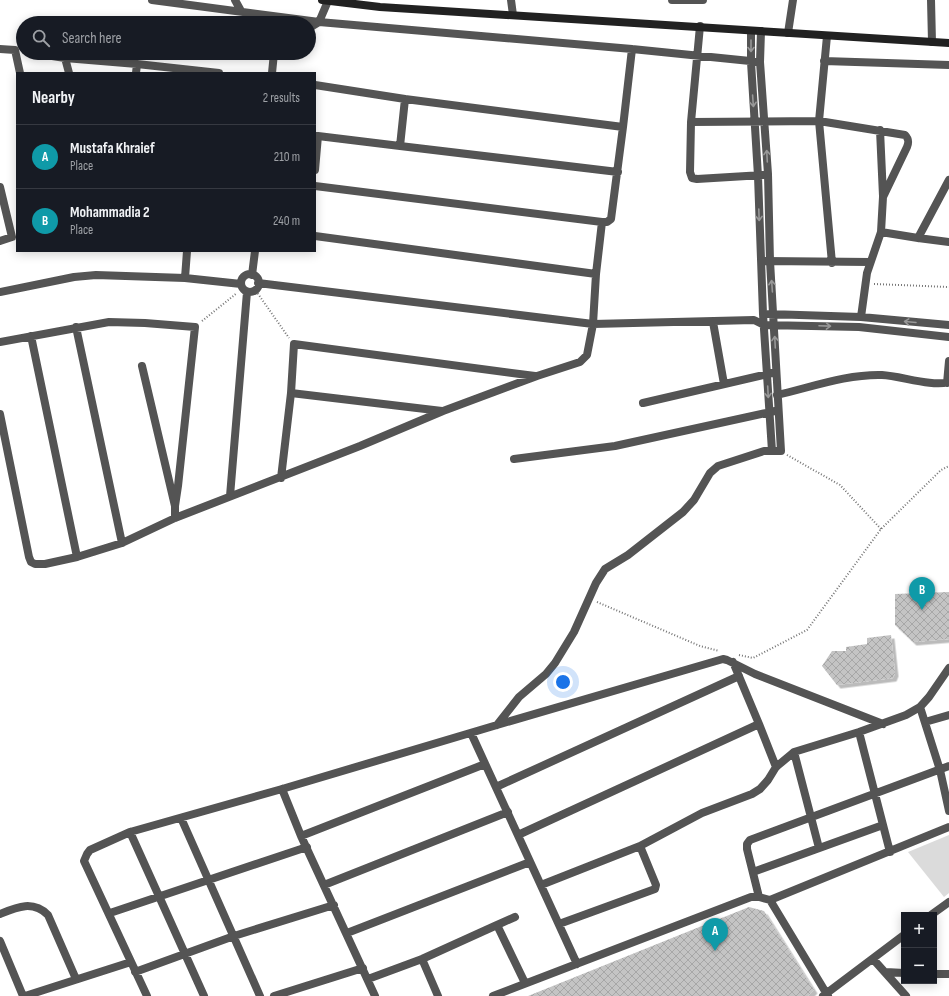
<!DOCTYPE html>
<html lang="en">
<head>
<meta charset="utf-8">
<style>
	:root { --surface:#171b24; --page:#242831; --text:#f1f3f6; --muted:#9ea1a6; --line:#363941; --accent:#ea580c }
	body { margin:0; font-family:"Sofia Sans Condensed",sans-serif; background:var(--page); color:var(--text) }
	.controls { position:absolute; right:12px; bottom:12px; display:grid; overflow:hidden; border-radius:0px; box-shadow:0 2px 10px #0003 }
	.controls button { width:36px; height:36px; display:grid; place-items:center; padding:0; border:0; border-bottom:1px solid var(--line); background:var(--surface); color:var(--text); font:20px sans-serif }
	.you { position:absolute; left:563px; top:682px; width:14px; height:14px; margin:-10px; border:3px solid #fff; border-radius:50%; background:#1a73e8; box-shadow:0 0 0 6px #1a73e833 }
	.badge { display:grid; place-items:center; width:26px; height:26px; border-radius:50%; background:var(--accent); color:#fff; font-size:13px; font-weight:700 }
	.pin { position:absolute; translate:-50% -33px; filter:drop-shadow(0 1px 2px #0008) }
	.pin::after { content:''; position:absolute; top:21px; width:14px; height:12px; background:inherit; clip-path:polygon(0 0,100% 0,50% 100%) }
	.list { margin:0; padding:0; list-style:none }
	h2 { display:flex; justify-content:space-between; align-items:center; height:52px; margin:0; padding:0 16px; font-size:17px }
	h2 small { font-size:13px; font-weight:400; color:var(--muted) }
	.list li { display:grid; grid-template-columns:26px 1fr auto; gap:12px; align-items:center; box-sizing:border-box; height:64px; padding:0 16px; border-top:1px solid var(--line) }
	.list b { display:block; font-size:15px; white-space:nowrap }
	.list p { margin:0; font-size:13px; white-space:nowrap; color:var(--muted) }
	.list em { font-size:13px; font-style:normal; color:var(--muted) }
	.icon { flex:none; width:22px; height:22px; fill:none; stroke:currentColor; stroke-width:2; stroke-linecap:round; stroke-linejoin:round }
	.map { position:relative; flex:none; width:949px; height:996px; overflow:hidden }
	.search { position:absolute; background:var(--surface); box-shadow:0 2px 10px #0003; left:16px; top:16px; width:300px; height:44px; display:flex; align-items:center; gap:10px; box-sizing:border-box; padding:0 14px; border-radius:22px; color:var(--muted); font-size:15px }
	.panel { position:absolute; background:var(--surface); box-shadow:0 2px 10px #0003; left:16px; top:72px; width:300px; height:180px; border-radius:0px }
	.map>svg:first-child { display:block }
	.park { fill:#dbdbdb }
	.building { fill:url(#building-cross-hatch); filter:url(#shadow) }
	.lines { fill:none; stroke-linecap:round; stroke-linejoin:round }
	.path { stroke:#767676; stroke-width:2; stroke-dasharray:1 2; stroke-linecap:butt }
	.street { stroke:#545454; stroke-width:8 }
	.secondary { stroke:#212121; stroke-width:8 }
	.oneway { stroke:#989898 }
</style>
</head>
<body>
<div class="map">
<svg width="949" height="996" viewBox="0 0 949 996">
	<defs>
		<pattern id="building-cross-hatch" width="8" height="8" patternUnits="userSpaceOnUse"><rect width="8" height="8" fill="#c4c4c4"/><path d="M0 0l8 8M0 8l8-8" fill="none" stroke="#a7a7a7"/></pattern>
		<filter id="shadow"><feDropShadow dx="3.5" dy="3.5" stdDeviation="0" flood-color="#0004"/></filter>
	</defs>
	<rect width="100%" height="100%" fill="#fff"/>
	<!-- park -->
	<path class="park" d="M949 835V893L944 897 908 852Z"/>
	<!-- building -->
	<path class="building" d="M949 592V639L913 642 895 625V594Z
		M891 635 895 673 893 678 837 685 822 666 832 651H846V647L867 644V638Z
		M749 907 764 911 814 990 808 996H528Z"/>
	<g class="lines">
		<!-- path -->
		<path class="path" d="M874 284 949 287
			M256 291 289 338
			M202 321 237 293
			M787 455 840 485 881 529
			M597 602 700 646 719 651
			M739 655 753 658 807 630 881 529 941 470 949 466"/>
		<!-- street -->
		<path class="street" d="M152 0 319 22 632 49 760 62
			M235 0 241 11 252 23
			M511 0 513 15
			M672 0H703
			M931 0 932 42
			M309 28 319 22 328 1
			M751 31V62L758 176 763 314 772 451
			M788 33 793 0
			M0 49 15 50 20 73
			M33 53 65 58 137 64 136 73
			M65 58 69 73
			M824 61 949 65
			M137 64 219 73
			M272 73 274 53
			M315 85 405 99
			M691 122 700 26
			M880 130 883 196
			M315 136H318L315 170
			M318 136 400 146
			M618 172 400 146 405 99 623 127 632 49
			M763 175 697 179 692 178 690 172 691 122 819 121 827 36
			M315 186 602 222
			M0 187 12 237 0 241
			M315 236 596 274 602 222H607L611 219 623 127
			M918 238 949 180
			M765 261 870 262
			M832 263 819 121 905 135C909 139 909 142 907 147L883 197 881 232 918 238 949 242
			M241 283a9 9 0 1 1 18 0a9 9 0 1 1-18 0Z
			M252 275 255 251
			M185 278 187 251
			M258 283 593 324 596 274
			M0 292 74 277 96 275 185 278 241 284
			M769 314 861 317 949 325
			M861 317 867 273 881 232
			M713 322 724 384
			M76 327 122 543
			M31 336 77 557
			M0 342 109 322 145 323 195 327 178 486 175 506
			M142 366 175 506V518
			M947 383 949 361
			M291 393 442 411
			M777 395C812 387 847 374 882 375 901 376 932 387 949 382
			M643 403 772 373
			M0 414 29 557 31 562 35 564H45L77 557 122 543 175 518 360 446 443 411 537 376 580 362 587 355 593 324 754 320 764 325 859 327 949 337
			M514 459 615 446 775 411
			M281 478 291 393 294 344 535 376
			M230 496 247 292
			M920 707 940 770 949 811
			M925 722 949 715
			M759 724 776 767
			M497 725 519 697 546 674 555 663 574 632 596 583 605 569 628 555 683 512 694 500 710 473 718 466 764 451H781L770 261 768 174 760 62 761 31
			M859 732 890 852
			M471 733 577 964
			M794 752 819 848
			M496 787 739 676
			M282 789 301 836 375 996
			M181 818 260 996
			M130 832 204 996
			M518 835 759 724 733 662
			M301 836 485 764
			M753 872 883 825
			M324 885 508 812
			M541 885 640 846 702 813 752 794 760 789 768 780 776 767 794 752 859 732 906 715 920 707 929 697 949 668
			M759 897 747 849V844L750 840 949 766
			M110 913 307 847
			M0 914C17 907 33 900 48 915L76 979
			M931 915 949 902
			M559 924 655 889 656 885 640 846
			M497 925 515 917
			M347 933 530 862
			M0 941 23 996
			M422 959 438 996
			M873 959 906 996
			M135 972 234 936 334 905
			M886 972 904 973
			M934 974H949
			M368 979 422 959 497 925 525 983
			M25 996 131 962
			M147 996 84 861 87 854 90 850 130 832 282 789 497 725 723 659 727 660 755 674 883 724
			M274 996 363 968
			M493 996 751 897H759L770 900
			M823 996 904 935
			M828 996 770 900 949 827"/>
		<!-- secondary -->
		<path class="secondary" d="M322 0 380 7 949 43"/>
	</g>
	<!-- one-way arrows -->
	<defs><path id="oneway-shaft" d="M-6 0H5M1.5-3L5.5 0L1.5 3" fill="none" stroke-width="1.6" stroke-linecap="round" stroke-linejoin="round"/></defs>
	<g class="oneway">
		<use href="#oneway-shaft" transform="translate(751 46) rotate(90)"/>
		<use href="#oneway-shaft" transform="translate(753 101) rotate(86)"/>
		<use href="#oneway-shaft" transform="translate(767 156) rotate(-93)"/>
		<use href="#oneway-shaft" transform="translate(759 215) rotate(88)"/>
		<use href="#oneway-shaft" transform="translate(772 286) rotate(-94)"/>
		<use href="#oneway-shaft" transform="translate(910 322) rotate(-175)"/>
		<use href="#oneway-shaft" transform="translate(825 326) rotate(2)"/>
		<use href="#oneway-shaft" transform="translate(775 342) rotate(-93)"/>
		<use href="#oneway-shaft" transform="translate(768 392) rotate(87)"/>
	</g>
</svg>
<div class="controls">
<button>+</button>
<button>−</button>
</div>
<div class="you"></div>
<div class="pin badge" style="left:715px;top:951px;background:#0f9aa8">A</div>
<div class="pin badge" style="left:922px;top:610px;background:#0f9aa8">B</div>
<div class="search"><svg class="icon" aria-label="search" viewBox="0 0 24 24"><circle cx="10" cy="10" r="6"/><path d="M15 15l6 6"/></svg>Search here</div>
<section class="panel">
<h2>Nearby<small>2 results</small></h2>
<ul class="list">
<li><span class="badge" style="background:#0f9aa8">A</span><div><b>Mustafa Khraief</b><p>Place</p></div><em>210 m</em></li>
<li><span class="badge" style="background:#0f9aa8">B</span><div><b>Mohammadia 2</b><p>Place</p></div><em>240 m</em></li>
</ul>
</section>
</div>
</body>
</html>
